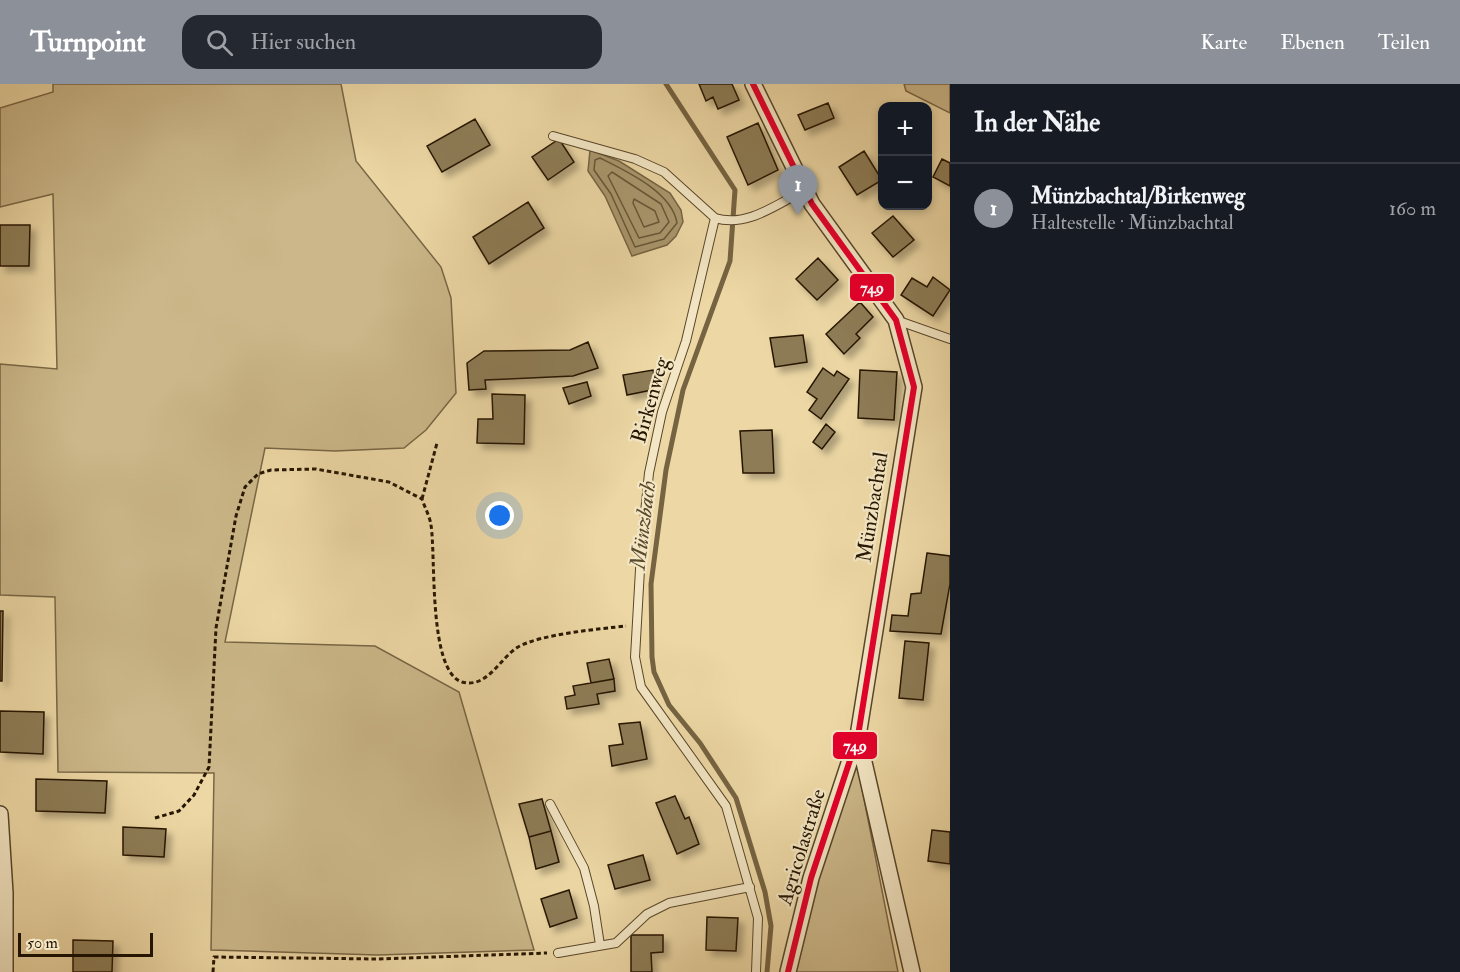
<!DOCTYPE html>
<html lang="de">
<head>
<meta charset="utf-8">
<style>
	:root { --surface:#171b24; --page:#242831; --text:#f1f3f6; --muted:#9ea1a6; --line:#363941; --accent:#8c9099 }
	body { margin:0; font-family:"IM FELL Double Pica",serif; background:var(--page); color:var(--text) }
	.controls { position:absolute; right:18px; top:18px; display:grid; overflow:hidden; border-radius:12px; box-shadow:0 3px 9px #0003 }
	.controls button { width:54px; height:54px; display:grid; place-items:center; padding:0; border:0; border-bottom:2px solid var(--line); background:var(--surface); color:var(--text); font:30px sans-serif }
	.scale { position:absolute; left:18px; bottom:15px; width:135px; box-sizing:border-box; padding-left:6px; border:3px solid #261601; border-top:0; font-size:16px; line-height:21px; white-space:nowrap; color:#261601; -webkit-text-stroke:4px #f3e6c4; paint-order:stroke }
	.you { position:absolute; left:500px; top:432px; width:21px; height:21px; margin:-15px; border:4px solid #fff; border-radius:50%; background:#1a73e8; box-shadow:0 0 0 9px #1a73e833 }
	.badge { display:grid; place-items:center; width:39px; height:39px; border-radius:50%; background:var(--accent); color:#fff; font-size:20px; font-weight:700 }
	.pin { position:absolute; translate:-50% -50px; filter:drop-shadow(0 2px 3px #0008) }
	.pin::after { content:''; position:absolute; top:32px; width:21px; height:18px; background:inherit; clip-path:polygon(0 0,100% 0,50% 100%) }
	.list { margin:0; padding:0; list-style:none }
	h2 { display:flex; justify-content:space-between; align-items:center; height:78px; margin:0; padding:0 24px; font-size:26px }
	h2 small { font-size:20px; font-weight:400; color:var(--muted) }
	.list li { display:grid; grid-template-columns:39px 1fr auto; gap:18px; align-items:center; box-sizing:border-box; height:90px; padding:0 24px; border-top:2px solid var(--line) }
	.list b { display:block; font-size:22px; white-space:nowrap }
	.list p { margin:0; font-size:20px; white-space:nowrap; color:var(--muted) }
	.list em { font-size:20px; font-style:normal; color:var(--muted) }
	.icon { flex:none; width:33px; height:33px; fill:none; stroke:currentColor; stroke-width:2; stroke-linecap:round; stroke-linejoin:round }
	.map { position:relative; flex:none; width:950px; height:888px; overflow:hidden }
	header { display:flex; align-items:center; gap:36px; box-sizing:border-box; height:84px; padding:0 30px; background:var(--accent); color:#fff }
	header strong { font-size:28px }
	nav { display:flex; gap:33px; margin-inline-start:auto; font-size:21px }
	.search { width:420px; height:54px; background:var(--page); display:flex; align-items:center; gap:15px; box-sizing:border-box; padding:0 21px; border-radius:18px; color:var(--muted); font-size:22px }
	main { display:flex }
	aside { flex:1; background:var(--surface) }
	.map>svg:first-child { display:block }
	.green { fill:#cbb789; stroke:#786645; stroke-width:1.5 }
	.water { fill:#a9966d; stroke:#756342; stroke-width:1.5 }
	.lines { fill:none; stroke-linecap:round; stroke-linejoin:round }
	.shore { stroke:#685637; stroke-width:1.5 }
	.stream { stroke:#756342; stroke-width:5 }
	.building { fill:#8d7b56; stroke:#261601; stroke-width:1.5; filter:url(#shadow) }
	.lane-casing { stroke:#58462a; stroke-width:10 }
	.street-casing { stroke:#58462a; stroke-width:18 }
	.path { stroke:#261601; stroke-width:3; stroke-dasharray:4.5 3; stroke-linecap:butt }
	.lane { stroke:#f3e6c4; stroke-width:8 }
	.street { stroke:#f3e6c4; stroke-width:15 }
	.bus-1-casing { stroke:#f3e6c4; stroke-width:10 }
	.bus-1 { stroke:#e4002b; stroke-width:6 }
	.labels { text-anchor:middle; stroke-width:4.5; stroke-linejoin:round; paint-order:stroke }
	.street-label { font-size:21px; fill:#261601; stroke:#f3e6c4 }
	.water-label { font-size:22px; font-style:italic; fill:#5a492c; stroke:#f3e6c4 }
	.line-badge { stroke:#f3e6c4; stroke-width:2 }
	.badge-label { font-size:16px; text-anchor:middle; font-weight:bold; fill:#fff }
</style>
</head>
<body>
<header>
<strong>Turnpoint</strong>
<div class="search"><svg class="icon" aria-label="search" viewBox="0 0 24 24"><circle cx="10" cy="10" r="6"/><path d="M15 15l6 6"/></svg>Hier suchen</div>
<nav><a>Karte</a><a>Ebenen</a><a>Teilen</a></nav>
</header>
<main>
<div class="map">
<svg width="950" height="888" viewBox="0 0 950 888">
	<defs>
		<filter id="shadow"><feDropShadow dx="5.5" dy="5.5" stdDeviation="3" flood-color="#0004"/></filter>
	</defs>
	<rect width="100%" height="100%" fill="#edd8a5"/>
	<filter id="stains"><feTurbulence type="fractalNoise" baseFrequency=".00333" numOctaves="4"/><feColorMatrix values="0 0 0 0 .2 0 0 0 0 .09 0 0 0 0 .02 0 0 0 .5 -.17"/></filter>
	<radialGradient id="worn" r=".72"><stop offset=".6" stop-color="#630" stop-opacity="0"/><stop offset="1" stop-color="#630" stop-opacity=".3"/></radialGradient>
	<!-- green -->
	<path class="green" d="M53 0H341L356 77 441 183 451 214 456 309 426 346 404 364 335 367 265 364 225 558 375 562 459 608 534 866 378 871 211 866 214 689 58 688 55 513 0 511V280L57 285 53 110 0 123V24L53 8Z
		M904 0H950V29L906 7Z
		M855 669 898 888H796L817 793Z"/>
	<!-- water -->
	<path class="water" d="M590 66 619 77 670 109 681 126 683 138 676 152 667 161 632 172 605 112 588 87Z"/>
	<g class="lines">
		<!-- shore -->
		<path class="shore" d="M600 74C626 87 672 108 677 139L664 155 635 163 611 110 594 86 595 76Z
			M612 88 661 120 669 138 660 149 639 154 608 92Z
			M634 115 655 127 659 138 644 143 633 119Z"/>
		<!-- stream -->
		<path class="stream" d="M666 0 735 106 730 177 683 306 666 386 651 500 652 573 654 588 669 621 700 659 736 714 765 808 771 842 767 888"/>
	</g>
	<!-- building -->
	<path class="building" d="M699 0H732L739 16 718 25 713 13 706 17Z
		M828 19 834 34 805 46 798 31Z
		M475 35 490 61 442 88 427 62Z
		M758 39 778 86 748 101 727 53Z
		M559 55 574 78 548 96 532 73Z
		M864 67 882 96 857 111 839 83Z
		M942 75 950 79V102L933 93Z
		M528 118 544 144 489 180 473 153Z
		M893 132 914 156 893 173 872 149Z
		M0 141H30L29 182H0Z
		M818 174 838 196 817 216 796 195Z
		M933 193 950 206 933 232 901 211 912 194 927 203Z
		M860 218 873 233 856 250 860 254 844 270 826 250Z
		M803 251 807 278 775 283 770 254Z
		M588 258 598 284 573 292 485 296 486 305 469 306 467 279 484 267 570 266Z
		M823 284 834 292 837 287 849 295 821 335 809 326 817 315 807 308Z
		M653 286 657 305 627 311 623 291Z
		M860 286 897 288 894 336 858 334Z
		M587 298 591 312 569 320 563 304Z
		M492 310 525 311 524 360 477 359 478 335H493Z
		M826 340 835 348 822 365 813 358Z
		M772 346 774 389H743L740 347Z
		M927 469 950 472V500L941 550 890 547 892 531 908 532 911 510 921 509Z
		M0 527H3L2 597H0Z
		M905 557 929 559 923 616 899 614Z
		M609 575 614 595 591 599 587 579Z
		M614 595 615 607 597 610 599 620 567 625 565 613 575 611 573 602Z
		M0 627 44 628 43 670 0 668Z
		M640 638 647 675 612 682 609 662 623 660 619 640Z
		M36 695 107 697 105 729 36 727Z
		M675 712 685 735 689 733 699 760 677 770 656 719Z
		M542 715 551 747 529 753 519 720Z
		M123 743 166 745 164 773 123 771Z
		M932 746 950 748V780L928 777Z
		M551 747 559 778 536 785 529 753Z
		M643 771 650 796 615 805 608 781Z
		M569 806 577 834 550 843 541 815Z
		M707 833 738 834 736 867 706 866Z
		M631 851H663V868L651 869 652 888H631Z
		M73 856 113 857 112 888H73Z"/>
	<g class="lines">
		<!-- lane casing -->
		<g class="lane-casing">
			<path id="lane" d="M553 52 635 75 664 88 715 134
				M896 236 950 255
				M550 720 584 784 594 822 600 861
				M558 869 616 859 647 830 669 819 750 803
				M756 888 758 834 726 722 641 603 635 573 641 468 649 389 662 328 686 257 715 134C747 144 777 120 805 106"/>
		</g>
		<!-- street casing -->
		<g class="street-casing">
			<path id="street" d="M753 0 812 120 896 236 914 303 858 652 912 888
				M0 730 5 809V888
				M788 888 811 794 858 652"/>
		</g>
		<!-- path -->
		<path class="path" d="M422 415 437 359
			M155 734 179 727 194 711 209 683 216 544 236 432 245 403 258 390 271 386 316 385 389 398 422 415C425 424 430 433 431 441 436 473 428 587 462 598 487 605 500 574 518 563 541 550 599 545 626 542
			M213 888 214 873 378 875 547 869"/>
		<!-- lane -->
		<use href="#lane" class="lane"/>
		<!-- street -->
		<use href="#street" class="street"/>
		<!-- bus-1 casing -->
		<g class="bus-1-casing">
			<path id="bus-1" d="M753 0 812 120 896 236 914 303 858 652 811 794 788 888"/>
		</g>
		<!-- bus-1 -->
		<use href="#bus-1" class="bus-1"/>
	</g>
	<g class="labels">
		<!-- street labels -->
		<g class="street-label">
			<text transform="translate(650 316) rotate(-74)" y="7">Birkenweg</text>
			<text transform="translate(872 423) rotate(-81)" y="7">Münzbachtal</text>
			<text transform="translate(801 763) rotate(-73)" y="7">Agricolastraße</text>
		</g>
		<!-- water labels -->
		<g class="water-label">
			<text transform="translate(642 441) rotate(-83)" y="8">Münzbach</text>
		</g>
	</g>
	<g class="line-badge">
		<rect x="849" y="189" width="46" height="29" rx="6" fill="#e4002b"/>
		<rect x="832" y="647" width="46" height="29" rx="6" fill="#e4002b"/>
	</g>
	<g class="badge-label">
		<text x="872" y="209">749</text>
		<text x="855" y="667">749</text>
	</g>
	<rect width="100%" height="100%" filter="url(#stains)"/>
	<rect width="100%" height="100%" fill="url(#worn)"/>
</svg>
<div class="controls">
<button>+</button>
<button>−</button>
</div>
<div class="scale">50 m</div>
<div class="you"></div>
<div class="pin badge" style="left:798px;top:131px">1</div>
</div>
<aside>
<h2>In der Nähe<small></small></h2>
<ul class="list">
<li><span class="badge">1</span><div><b>Münzbachtal/Birkenweg</b><p>Haltestelle · Münzbachtal</p></div><em>160 m</em></li>
</ul>
</aside>
</main>
</body>
</html>
